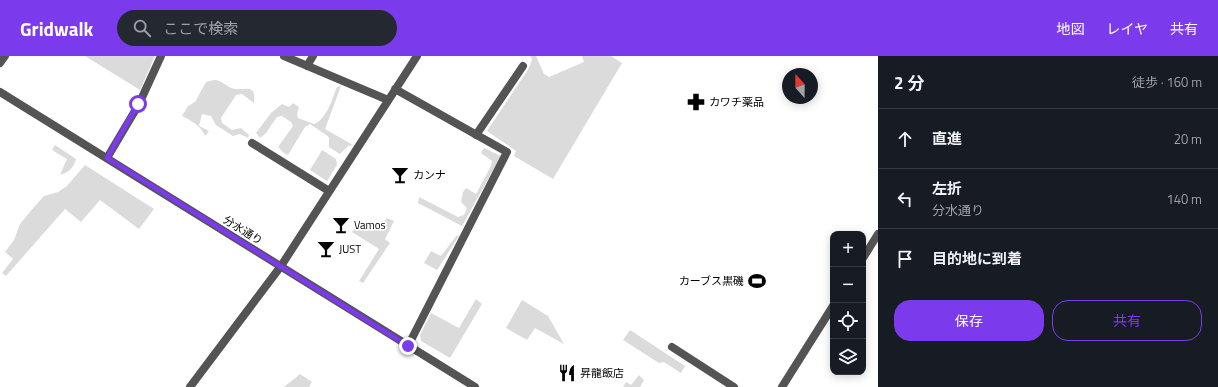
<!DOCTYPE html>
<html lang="ja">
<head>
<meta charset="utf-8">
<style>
	:root { --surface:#171b24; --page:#242831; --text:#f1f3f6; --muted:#9ea1a6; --line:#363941; --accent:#7c3aed }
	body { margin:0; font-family:"Titillium Web","Noto Sans JP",sans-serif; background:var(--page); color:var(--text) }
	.controls { position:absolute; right:12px; bottom:12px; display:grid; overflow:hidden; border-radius:8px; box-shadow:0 2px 10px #0003 }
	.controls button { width:36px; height:36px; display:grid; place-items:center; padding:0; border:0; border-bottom:1px solid var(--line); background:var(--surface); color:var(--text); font:20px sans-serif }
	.compass { position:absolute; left:782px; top:12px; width:36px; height:36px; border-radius:50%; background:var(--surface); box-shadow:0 2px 10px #0003; rotate:339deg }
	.stop { position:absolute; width:12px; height:12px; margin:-9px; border:3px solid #7c3aed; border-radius:50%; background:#fff }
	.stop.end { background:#7c3aed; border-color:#fff; box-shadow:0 1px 4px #0008 }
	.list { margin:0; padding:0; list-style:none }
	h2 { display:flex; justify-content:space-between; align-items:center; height:52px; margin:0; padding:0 16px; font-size:17px }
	h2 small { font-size:13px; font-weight:400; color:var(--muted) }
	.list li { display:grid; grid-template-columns:26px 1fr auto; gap:12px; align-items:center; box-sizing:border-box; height:60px; padding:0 16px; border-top:1px solid var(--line) }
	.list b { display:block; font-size:15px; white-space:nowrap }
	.list p { margin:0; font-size:13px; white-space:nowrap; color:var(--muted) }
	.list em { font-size:13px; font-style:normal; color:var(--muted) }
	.actions { display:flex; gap:8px; padding:12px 16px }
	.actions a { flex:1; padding:9px 0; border:1px solid var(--accent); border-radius:16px; text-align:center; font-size:14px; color:var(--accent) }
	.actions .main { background:var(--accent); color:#fff }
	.icon { flex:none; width:22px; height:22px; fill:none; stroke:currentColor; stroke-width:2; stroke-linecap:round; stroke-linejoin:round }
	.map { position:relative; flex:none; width:878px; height:331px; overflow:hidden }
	header { display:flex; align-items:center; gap:24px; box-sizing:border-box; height:56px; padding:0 20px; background:var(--accent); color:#fff }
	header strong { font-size:19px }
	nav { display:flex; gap:22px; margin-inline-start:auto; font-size:14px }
	.search { width:280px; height:36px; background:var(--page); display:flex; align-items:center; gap:10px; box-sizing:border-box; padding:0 14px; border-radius:22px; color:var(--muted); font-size:15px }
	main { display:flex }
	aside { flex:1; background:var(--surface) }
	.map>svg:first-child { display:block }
	.green { fill:#dbdbdb }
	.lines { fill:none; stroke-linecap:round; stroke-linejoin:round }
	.service { stroke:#545454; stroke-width:8 }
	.minor { stroke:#545454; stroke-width:8 }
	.tertiary { stroke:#545454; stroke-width:8 }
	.route { stroke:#7c3aed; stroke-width:5 }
	.labels { text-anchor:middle; stroke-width:3.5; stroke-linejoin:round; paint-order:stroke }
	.poi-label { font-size:11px; fill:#000; stroke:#fff; text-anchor:start }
	.street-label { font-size:11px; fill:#000; stroke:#fff }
</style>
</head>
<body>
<header>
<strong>Gridwalk</strong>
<div class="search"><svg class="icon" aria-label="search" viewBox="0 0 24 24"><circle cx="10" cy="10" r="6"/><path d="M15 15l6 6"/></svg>ここで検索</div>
<nav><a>地図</a><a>レイヤ</a><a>共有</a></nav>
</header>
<main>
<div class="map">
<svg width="878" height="331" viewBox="0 0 878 331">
	<rect width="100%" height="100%" fill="#fff"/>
	<!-- green -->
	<path class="green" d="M85 0H155L140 34Z
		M530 0H536L544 18 549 21 584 6 582 0H611L622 7 553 123 514 100 516 95 487 75 529 12 532 3Z
		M214 24C221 24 225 29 231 32 242 36 257 25 254 47L242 38 236 39 221 62 222 67 232 74 241 72 249 79 248 82 240 78 233 80 216 69 211 60 202 58 199 70 209 75 205 80C201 70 192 65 182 60L188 50 195 46 206 26Z
		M341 30 325 73 353 89 348 90 340 98 329 91V81L310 68 305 71 288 99 284 97 278 91 293 70 291 66 282 60 277 61 266 77 260 82 256 77 271 57 282 48 289 51 293 47 299 51 297 58 298 62 314 68C327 63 332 43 337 31Z
		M55 89 76 103C73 112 70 116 60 119L67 103 52 94Z
		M484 92 501 100 462 170 418 147 419 141 458 161 464 159 467 152 461 146 463 136 466 132 476 138 491 110 492 105 481 97Z
		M322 94 336 103 337 109 327 125 310 114Z
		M85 109 154 153 139 173 100 144 81 166 65 153 6 220 2 217 13 203 5 196 14 184 20 168 34 151 44 140 58 136 67 130Z
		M387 162 394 165 385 183 390 187 363 227 359 225 379 193 352 176 357 169 364 172 368 167 380 171Z
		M457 179 459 180 437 214 424 207 431 195 441 200Z
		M476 243 482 248 450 302 421 285 420 279 431 257 459 272Z
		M522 244 548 260 564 288 535 272 527 284 506 272Z
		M630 274 685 310 681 317 664 306 659 307 623 284Z
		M300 318 312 326 309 331H284Z
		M639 319 644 324 640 331H623L626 326 631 329Z"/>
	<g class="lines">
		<!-- service -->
		<path class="service" d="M476 79 523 10
			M252 87 329 135
			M672 291 734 331"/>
		<!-- minor -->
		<path class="minor" d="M284 0 388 44
			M0 7 5 0
			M307 10 313 0
			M395 33 507 96 408 290
			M107 102 139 48 161 0
			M863 202 878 178
			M190 331 281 210 417 0
			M782 331 833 250"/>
		<!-- tertiary -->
		<path class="tertiary" d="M0 36 475 331"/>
	</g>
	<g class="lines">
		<!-- route -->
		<path class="route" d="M138 48 107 102 408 290"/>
	</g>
	<!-- icons -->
	<defs>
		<g id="pharmacy-bare" transform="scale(1.38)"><path d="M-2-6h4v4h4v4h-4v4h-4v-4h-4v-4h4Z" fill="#000" stroke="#fff" stroke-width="2.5" paint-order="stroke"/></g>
		<g id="bar-bare" transform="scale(1.38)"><path d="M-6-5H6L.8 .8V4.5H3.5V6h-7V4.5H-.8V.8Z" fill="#000" stroke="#fff" stroke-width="2.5" paint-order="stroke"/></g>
		<g id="stadium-bare" transform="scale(1.38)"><path d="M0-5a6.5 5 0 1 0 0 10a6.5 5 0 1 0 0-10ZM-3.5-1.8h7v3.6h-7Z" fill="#000" stroke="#fff" stroke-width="2.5" paint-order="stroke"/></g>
		<g id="restaurant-bare" transform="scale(1.38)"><path d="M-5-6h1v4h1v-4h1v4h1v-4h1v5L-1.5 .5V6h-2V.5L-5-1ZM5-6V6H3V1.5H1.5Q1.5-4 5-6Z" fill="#000" stroke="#fff" stroke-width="2.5" paint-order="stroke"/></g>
	</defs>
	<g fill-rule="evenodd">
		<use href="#pharmacy-bare" x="696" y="46"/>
		<use href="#bar-bare" x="400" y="119"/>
		<use href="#bar-bare" x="341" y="169"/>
		<use href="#bar-bare" x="326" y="193"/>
		<use href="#stadium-bare" x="757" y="225"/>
		<use href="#restaurant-bare" x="567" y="317"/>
	</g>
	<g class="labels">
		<!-- poi labels -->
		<g class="poi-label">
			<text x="709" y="50">カワチ薬品</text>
			<text x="413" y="123">カンナ</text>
			<text x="354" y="173">Vamos</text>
			<text x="339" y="197">JUST</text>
			<text x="744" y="229" text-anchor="end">カーブス黒磯</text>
			<text x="580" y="321">昇龍飯店</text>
		</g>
		<!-- street labels -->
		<g class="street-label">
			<text transform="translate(243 174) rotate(32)" y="4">分水通り</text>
		</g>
	</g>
</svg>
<div class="controls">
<button>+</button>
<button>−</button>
<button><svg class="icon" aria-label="locate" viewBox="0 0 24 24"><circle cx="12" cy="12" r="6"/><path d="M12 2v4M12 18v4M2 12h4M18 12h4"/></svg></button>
<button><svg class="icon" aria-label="layers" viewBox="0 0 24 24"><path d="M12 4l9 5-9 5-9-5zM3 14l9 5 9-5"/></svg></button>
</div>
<svg class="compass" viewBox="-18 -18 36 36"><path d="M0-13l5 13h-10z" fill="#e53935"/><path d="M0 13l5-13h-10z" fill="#9ea1a6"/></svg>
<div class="stop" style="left:138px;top:48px"></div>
<div class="stop end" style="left:408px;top:290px"></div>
</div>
<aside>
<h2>2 分<small>徒歩 · 160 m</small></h2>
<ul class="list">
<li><svg class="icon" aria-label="ahead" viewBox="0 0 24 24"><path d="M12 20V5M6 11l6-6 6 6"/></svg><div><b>直進</b></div><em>20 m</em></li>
<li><svg class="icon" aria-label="left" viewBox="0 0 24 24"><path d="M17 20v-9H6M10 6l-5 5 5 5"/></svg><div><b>左折</b><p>分水通り</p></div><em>140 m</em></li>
<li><svg class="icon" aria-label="arrive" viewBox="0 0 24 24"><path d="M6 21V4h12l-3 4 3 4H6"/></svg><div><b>目的地に到着</b></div></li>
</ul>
<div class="actions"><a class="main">保存</a><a>共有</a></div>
</aside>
</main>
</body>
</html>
